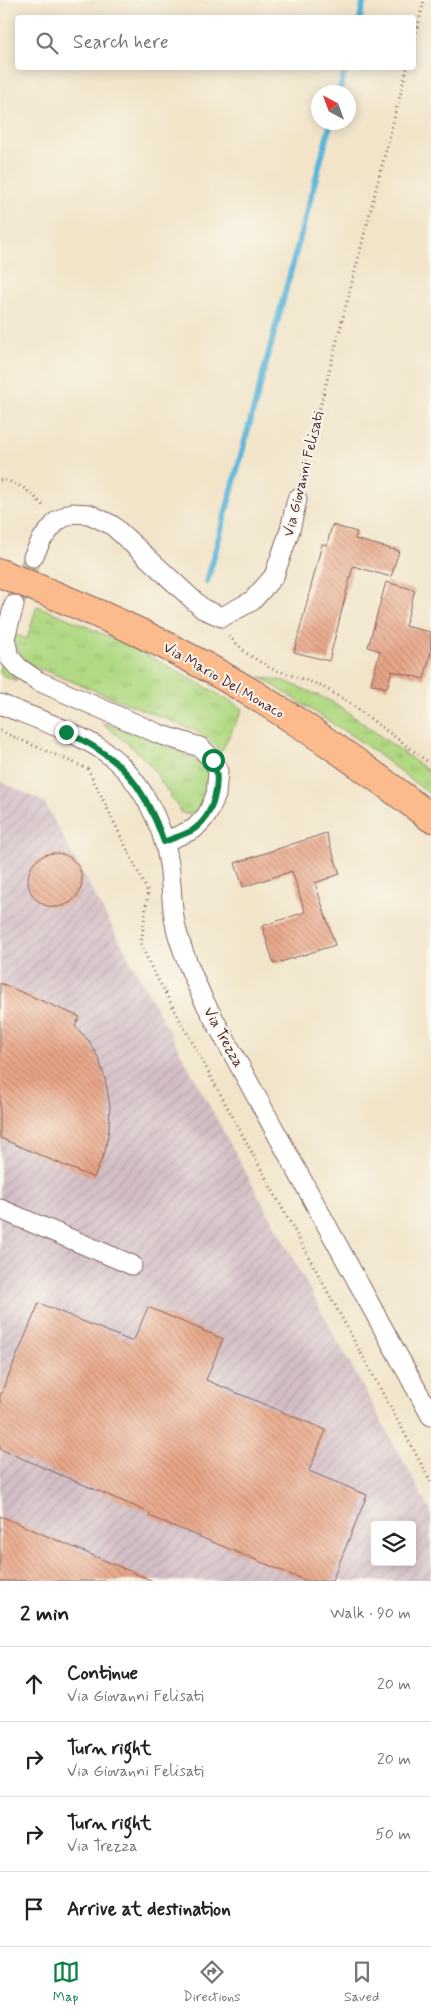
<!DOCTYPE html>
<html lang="en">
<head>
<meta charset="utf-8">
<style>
	:root { --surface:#fff; --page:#f2f2f2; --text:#222; --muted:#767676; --line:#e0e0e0; --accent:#0b8043 }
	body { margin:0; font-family:Mynerve,sans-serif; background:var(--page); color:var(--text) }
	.controls { position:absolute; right:15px; bottom:15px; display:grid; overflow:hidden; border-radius:5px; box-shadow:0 2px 12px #0003 }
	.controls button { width:45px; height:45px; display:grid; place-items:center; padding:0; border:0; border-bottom:1px solid var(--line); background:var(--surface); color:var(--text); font:25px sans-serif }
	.compass { position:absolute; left:311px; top:85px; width:45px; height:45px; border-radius:50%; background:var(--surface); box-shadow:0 2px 12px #0003; rotate:319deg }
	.stop { position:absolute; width:15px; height:15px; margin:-11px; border:4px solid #0b8043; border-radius:50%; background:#fff }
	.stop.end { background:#0b8043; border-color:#fff; box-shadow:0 1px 5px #0008 }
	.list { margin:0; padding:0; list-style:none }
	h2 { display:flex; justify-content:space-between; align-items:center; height:65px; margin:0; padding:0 20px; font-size:21px }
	h2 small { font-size:16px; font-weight:400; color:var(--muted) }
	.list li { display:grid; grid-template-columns:32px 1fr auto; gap:15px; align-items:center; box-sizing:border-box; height:75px; padding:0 20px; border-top:1px solid var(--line) }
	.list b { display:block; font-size:19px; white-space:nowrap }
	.list p { margin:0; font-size:16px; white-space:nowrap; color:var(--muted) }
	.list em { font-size:16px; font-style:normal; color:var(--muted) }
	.icon { flex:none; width:28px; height:28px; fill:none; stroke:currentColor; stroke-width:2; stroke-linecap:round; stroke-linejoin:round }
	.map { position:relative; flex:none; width:431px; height:1581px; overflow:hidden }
	.search { position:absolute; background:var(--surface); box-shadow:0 2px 12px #0003; left:15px; right:15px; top:15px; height:55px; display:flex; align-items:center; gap:12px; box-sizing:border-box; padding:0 18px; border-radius:5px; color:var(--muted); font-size:19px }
	.sheet { height:365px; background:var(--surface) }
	nav { display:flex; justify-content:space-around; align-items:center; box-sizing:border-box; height:70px; border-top:1px solid var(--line); background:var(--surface); font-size:14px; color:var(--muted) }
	nav a { display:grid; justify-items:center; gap:2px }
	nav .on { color:var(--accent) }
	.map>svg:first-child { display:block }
	.industrial { fill:url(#industrial-furrows); fill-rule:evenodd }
	.grass { fill:url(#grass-tufts); stroke:#7e7c57 }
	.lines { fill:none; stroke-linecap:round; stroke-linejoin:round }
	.stream { stroke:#5bb5d9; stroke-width:6 }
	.building { fill:url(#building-back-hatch) }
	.street-tunnel { stroke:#d0bda9; stroke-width:19; stroke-dasharray:19 9; stroke-linecap:butt }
	.street-casing { stroke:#846462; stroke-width:21 }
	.highway-casing { stroke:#846462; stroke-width:30 }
	.path { stroke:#846462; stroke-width:3; stroke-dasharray:1 4; stroke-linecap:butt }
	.street { stroke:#fff; stroke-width:19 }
	.highway { stroke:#fbbb8c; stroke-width:28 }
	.route { stroke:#0b8043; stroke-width:6 }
	.labels { text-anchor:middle; stroke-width:4; stroke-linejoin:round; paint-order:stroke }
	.street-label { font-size:15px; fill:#4a1f2b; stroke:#fbf7ec }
</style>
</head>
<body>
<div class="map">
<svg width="431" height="1581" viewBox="0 0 431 1581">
	<defs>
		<pattern id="industrial-furrows" width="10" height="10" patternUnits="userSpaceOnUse" patternTransform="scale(1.25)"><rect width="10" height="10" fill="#d2bdc5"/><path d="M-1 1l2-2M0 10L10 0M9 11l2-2" fill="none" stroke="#b6a2a9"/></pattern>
		<pattern id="grass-tufts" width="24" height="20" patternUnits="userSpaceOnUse" patternTransform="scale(1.25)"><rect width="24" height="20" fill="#b1d983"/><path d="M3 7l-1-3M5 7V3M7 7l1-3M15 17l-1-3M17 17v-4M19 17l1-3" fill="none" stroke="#9aba71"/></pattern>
		<pattern id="building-back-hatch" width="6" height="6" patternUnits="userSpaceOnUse" patternTransform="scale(1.25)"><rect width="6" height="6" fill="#e8a586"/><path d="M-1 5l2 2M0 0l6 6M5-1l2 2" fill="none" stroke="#be866e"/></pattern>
	</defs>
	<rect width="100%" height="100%" fill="#fbf7ec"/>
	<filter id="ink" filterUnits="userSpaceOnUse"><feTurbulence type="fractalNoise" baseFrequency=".02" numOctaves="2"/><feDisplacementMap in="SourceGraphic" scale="10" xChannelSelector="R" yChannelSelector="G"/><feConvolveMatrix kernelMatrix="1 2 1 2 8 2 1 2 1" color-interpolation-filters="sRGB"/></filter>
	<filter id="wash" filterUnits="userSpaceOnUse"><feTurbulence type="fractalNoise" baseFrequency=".0096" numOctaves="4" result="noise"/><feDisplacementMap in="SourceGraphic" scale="20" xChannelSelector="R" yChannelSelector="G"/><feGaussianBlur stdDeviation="1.12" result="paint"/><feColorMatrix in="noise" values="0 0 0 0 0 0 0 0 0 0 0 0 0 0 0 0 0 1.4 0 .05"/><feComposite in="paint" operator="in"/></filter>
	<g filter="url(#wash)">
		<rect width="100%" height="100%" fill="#f1e4c9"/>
		<!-- industrial -->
		<path class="industrial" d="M0 781 44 802 431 1512V1581H0ZM375 1525H412V1562H375Z"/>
		<!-- grass -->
		<path class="grass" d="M37 606C109 634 177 669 243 709L221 752 207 738 194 730 31 665C19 655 15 648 11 633L27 639Z
			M0 659 17 681 0 674Z
			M260 677 285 681 335 703 431 773V795L363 743Z
			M101 722C133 734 191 748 210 775L208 792 202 808 188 814 182 813 151 766 132 747Z"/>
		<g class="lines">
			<!-- stream -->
			<path class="stream" d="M360 18 364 0
				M339 92 346 68
				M207 582 331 122"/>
		</g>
		<g id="blocks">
			<!-- building -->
			<path class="building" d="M332 525 357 532 355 539 399 551 391 577 353 566 329 661 294 652 322 544 327 545Z
				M386 582 415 590 405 626 431 632V652L424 679 392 671 387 688 371 684 380 651 368 647Z
				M326 833 340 874 315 883 335 945 274 964 262 926 305 912 292 871 243 887 235 863Z
				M28 880a27 27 0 1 1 54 0a27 27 0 1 1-54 0Z
				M0 983 80 1017 75 1026 89 1041 99 1059 106 1083 110 1107 109 1129 105 1151 94 1178 0 1138Z
				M39 1303 133 1342 148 1307 223 1339 206 1380 326 1430 309 1471 367 1495 332 1581H307L149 1516 150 1513 0 1449V1396Z
				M0 1516 153 1581H0Z"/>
		</g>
	</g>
	<g filter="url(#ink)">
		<use href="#blocks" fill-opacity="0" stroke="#846462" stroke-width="1"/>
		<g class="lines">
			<!-- street-tunnel -->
			<path class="street-tunnel" d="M14 605 33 557"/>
			<!-- street casing -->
			<g class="street-casing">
				<path id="street" d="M33 557 42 539 57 521 72 513 89 514 112 525 203 609 222 617 252 601 274 576 290 530 297 499
					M14 605 5 638 9 657 19 668 38 681 159 734 200 747 213 760 218 771 216 795 207 815 194 829 164 842
					M0 704C34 718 72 730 104 751 139 776 163 822 169 864 172 885 171 908 176 928 182 953 193 976 203 999L431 1416
					M0 1209 132 1265"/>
			</g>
			<!-- highway casing -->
			<g class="highway-casing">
				<path id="highway" d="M0 573C62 598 124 623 184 655 271 700 353 758 431 818"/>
			</g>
			<!-- path -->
			<path class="path" d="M414 42 424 0
				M0 480C20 482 32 493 45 508
				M301 481 407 68
				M229 636 246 653 270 668 320 685 351 704 431 764
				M0 731 88 769 148 892 141 944 149 963 431 1482"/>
			<!-- street -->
			<use href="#street" class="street"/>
			<!-- highway -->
			<use href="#highway" class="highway"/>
		</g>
	</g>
	<g class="lines" filter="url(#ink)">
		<!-- route -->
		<path class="route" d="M66 732C121 757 144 785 164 842 173 838 184 835 193 830 214 816 222 782 213 760"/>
	</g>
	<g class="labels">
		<!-- street labels -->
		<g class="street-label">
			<text transform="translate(303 474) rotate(-76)" y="5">Via Giovanni Felisati</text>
			<text transform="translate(224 680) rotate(30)" y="5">Via Mario Del Monaco</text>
			<text transform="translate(224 1037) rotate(61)" y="5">Via Trezza</text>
		</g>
	</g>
</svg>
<div class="controls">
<button><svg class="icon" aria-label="layers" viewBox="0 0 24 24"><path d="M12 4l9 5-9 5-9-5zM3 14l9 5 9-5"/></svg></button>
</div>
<svg class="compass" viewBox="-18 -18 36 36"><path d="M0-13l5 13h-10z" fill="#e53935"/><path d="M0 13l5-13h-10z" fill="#767676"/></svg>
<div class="stop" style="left:213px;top:760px"></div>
<div class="stop end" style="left:66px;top:732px"></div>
<div class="search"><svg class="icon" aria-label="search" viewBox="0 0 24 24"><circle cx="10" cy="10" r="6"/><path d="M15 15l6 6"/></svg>Search here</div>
</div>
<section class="sheet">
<h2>2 min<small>Walk · 90 m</small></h2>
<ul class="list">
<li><svg class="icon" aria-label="ahead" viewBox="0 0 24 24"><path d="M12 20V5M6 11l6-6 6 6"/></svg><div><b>Continue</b><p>Via Giovanni Felisati</p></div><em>20 m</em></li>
<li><svg class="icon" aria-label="right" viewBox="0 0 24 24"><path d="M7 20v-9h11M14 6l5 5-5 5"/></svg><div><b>Turn right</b><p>Via Giovanni Felisati</p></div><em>20 m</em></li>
<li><svg class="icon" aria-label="right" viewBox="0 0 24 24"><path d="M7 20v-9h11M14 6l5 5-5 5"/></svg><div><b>Turn right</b><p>Via Trezza</p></div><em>50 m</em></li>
<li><svg class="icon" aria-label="arrive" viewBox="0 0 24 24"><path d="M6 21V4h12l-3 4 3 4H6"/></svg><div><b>Arrive at destination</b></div></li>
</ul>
</section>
<nav>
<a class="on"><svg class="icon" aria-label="map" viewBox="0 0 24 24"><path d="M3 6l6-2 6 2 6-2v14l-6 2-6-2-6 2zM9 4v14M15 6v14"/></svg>Map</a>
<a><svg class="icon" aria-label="directions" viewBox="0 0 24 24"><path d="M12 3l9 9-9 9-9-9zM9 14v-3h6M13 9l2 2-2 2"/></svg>Directions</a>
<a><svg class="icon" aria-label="saved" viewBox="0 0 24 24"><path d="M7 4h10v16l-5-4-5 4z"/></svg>Saved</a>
</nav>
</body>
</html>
